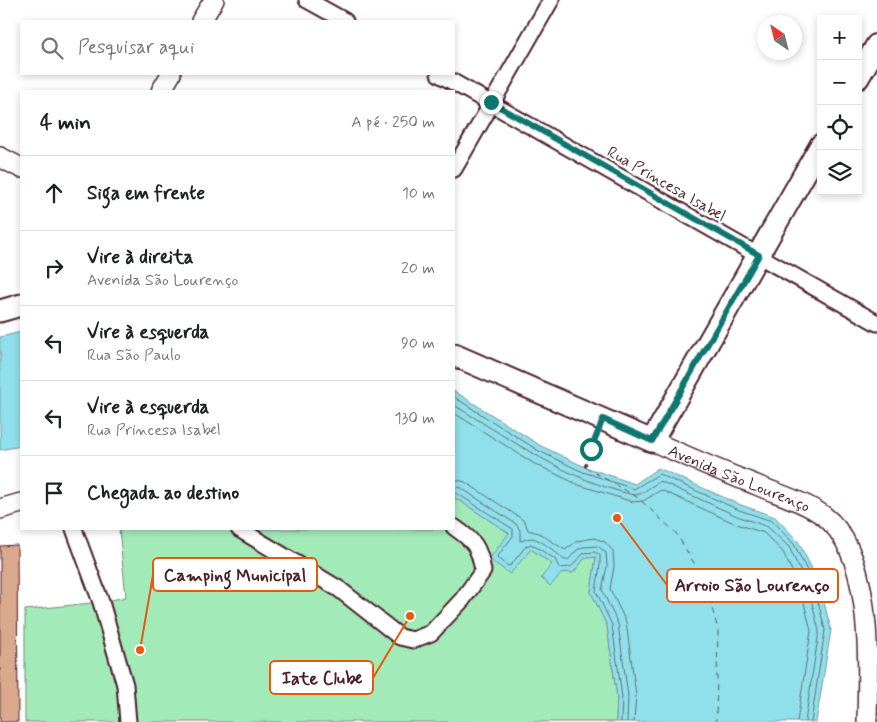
<!DOCTYPE html>
<html lang="pt">
<head>
<meta charset="utf-8">
<style>
	:root { --surface:#fff; --page:#f6f6f6; --text:#202124; --muted:#757577; --line:#e0e0e0 }
	body { margin:0; font-family:Mynerve,sans-serif; background:var(--page); color:var(--text) }
	.controls { position:absolute; right:15px; top:15px; display:grid; overflow:hidden; border-radius:0px; box-shadow:0 2px 8px #0003 }
	.controls button { width:45px; height:45px; display:grid; place-items:center; padding:0; border:0; border-bottom:1px solid var(--line); background:var(--surface); color:var(--text); font:25px sans-serif }
	.compass { position:absolute; left:757px; top:15px; width:45px; height:45px; border-radius:50%; background:var(--surface); box-shadow:0 2px 8px #0003; rotate:325deg }
	.stop { position:absolute; width:15px; height:15px; margin:-11px; border:4px solid #0f766e; border-radius:50%; background:#fff }
	.stop.end { background:#0f766e; border-color:#fff; box-shadow:0 1px 5px #0008 }
	.list { margin:0; padding:0; list-style:none }
	h2 { display:flex; justify-content:space-between; align-items:center; height:65px; margin:0; padding:0 20px; font-size:21px }
	h2 small { font-size:16px; font-weight:400; color:var(--muted) }
	.list li { display:grid; grid-template-columns:32px 1fr auto; gap:15px; align-items:center; box-sizing:border-box; height:75px; padding:0 20px; border-top:1px solid var(--line) }
	.list b { display:block; font-size:19px; white-space:nowrap }
	.list p { margin:0; font-size:16px; white-space:nowrap; color:var(--muted) }
	.list em { font-size:16px; font-style:normal; color:var(--muted) }
	.icon { flex:none; width:28px; height:28px; fill:none; stroke:currentColor; stroke-width:2; stroke-linecap:round; stroke-linejoin:round }
	.map { position:relative; flex:none; width:877px; height:722px; overflow:hidden }
	.search { position:absolute; background:var(--surface); box-shadow:0 2px 8px #0003; left:20px; top:20px; width:435px; height:55px; display:flex; align-items:center; gap:12px; box-sizing:border-box; padding:0 18px; border-radius:0px; color:var(--muted); font-size:19px }
	.panel { position:absolute; background:var(--surface); box-shadow:0 2px 8px #0003; left:20px; top:90px; width:435px; height:440px; border-radius:0px }
	.map>svg:first-child { display:block }
	.green { fill:#a2ebb9; stroke:#768572 }
	.water { fill:#8fe0ea; stroke:#73939e }
	.lines { fill:none; stroke-linecap:round; stroke-linejoin:round }
	.shore { stroke:#666c77; stroke-width:1 }
	.ferry { stroke:#5f5964; stroke-width:1; stroke-dasharray:6 5; stroke-linecap:butt }
	.building { fill:#daa88d; stroke:#4a1f2b }
	.minor-casing { stroke:#4a1f2b; stroke-width:19 }
	.tertiary-casing { stroke:#4a1f2b; stroke-width:22 }
	.secondary-casing { stroke:#4a1f2b; stroke-width:25 }
	.path { stroke:#4a1f2b; stroke-width:2.5; stroke-dasharray:4 4; stroke-linecap:butt }
	.minor { stroke:#fff; stroke-width:15 }
	.tertiary { stroke:#fff; stroke-width:19 }
	.secondary { stroke:#fff; stroke-width:21 }
	.route { stroke:#0f766e; stroke-width:6 }
	.labels { text-anchor:middle; stroke-width:4.5; stroke-linejoin:round; paint-order:stroke }
	.street-label { font-size:16px; fill:#4a1f2b; stroke:#fff }
	.leader { fill:none; stroke:#e8590c; stroke-width:2 }
	.callout-dot { fill:#e8590c; stroke:#fff; stroke-width:2 }
	.callout { fill:#fff; stroke:#e8590c; stroke-width:2 }
	.callout-label { font-size:18px; text-anchor:middle; font-weight:bold; fill:#4a1f2b }
</style>
</head>
<body>
<div class="map">
<svg width="877" height="722" viewBox="0 0 877 722">
	<rect width="100%" height="100%" fill="#fff"/>
	<filter id="ink" filterUnits="userSpaceOnUse"><feTurbulence type="fractalNoise" baseFrequency=".02" numOctaves="2"/><feDisplacementMap in="SourceGraphic" scale="10" xChannelSelector="R" yChannelSelector="G"/><feConvolveMatrix kernelMatrix="1 2 1 2 8 2 1 2 1" color-interpolation-filters="sRGB"/></filter>
	<g filter="url(#ink)">
		<!-- green -->
		<path class="green" d="M454 497 509 533 510 573 531 549 563 572 573 573 585 558 596 557 591 592 607 626 617 697 616 722H25V610L101 602 126 597 119 529H454Z"/>
		<!-- water -->
		<path class="water" d="M21 332V446L0 450V337Z
			M454 391 541 446 585 467 635 484 658 468 741 505 775 517 798 541 819 583 831 630 816 722H616L617 697 607 626 591 592 596 557 585 558 573 573 563 572 550 586 541 578 552 564 531 549 510 574 489 559 509 533 454 497Z"/>
		<g class="lines">
			<!-- shore -->
			<path class="shore" d="M454 397 539 451 583 472 634 489 659 474 739 510 772 521 794 544 814 585 825 630 811 722
				M454 405C511 440 567 480 634 495L640 494 660 481 737 516 768 527 789 547 808 587 819 631 805 722
				M454 413 533 463 579 485 633 502 643 501 661 490 734 523 764 533 783 552 801 590 811 631 797 722
				M454 479 465 482 519 517 525 522 528 530 539 533 565 550 577 541 594 538 605 542 613 551 614 566 610 589 626 622 636 695 634 722
				M454 487 461 488 516 524 520 530V541C524 540 528 538 532 538 540 539 559 554 564 560H568L577 550 583 547 598 546 606 553 607 566 602 590 618 624 628 696 627 722
				M454 493 458 494 513 529V536L497 557 508 566 511 565 526 546 531 544 555 559 559 568 571 567 584 553 595 552 600 555V565L596 591 612 625 622 697 621 722"/>
			<!-- ferry -->
			<path class="ferry" d="M585 467 637 497 676 533 703 578 718 629 716 722"/>
		</g>
		<!-- building -->
		<path class="building" d="M17 545 18 722H0V546Z"/>
		<g class="lines">
			<!-- minor casing -->
			<g class="minor-casing">
				<path id="minor" d="M307 0 345 21
					M439 74 877 323
					M454 169 551 0
					M74 529 101 602 125 685 128 722
					M239 529 339 589 400 637 413 640 431 633 462 600 483 571C479 546 474 541 454 527"/>
			</g>
			<!-- tertiary casing -->
			<g class="tertiary-casing">
				<g id="tertiary">
					<path d="M201 21 214 0"/>
					<path d="M161 91 171 74"/>
					<path d="M0 157 21 168"/>
					<path id="s1" d="M652 441C686 456 720 471 754 484 777 494 804 501 824 516 874 554 868 664 867 722"/>
					<path d="M0 509 21 503"/>
				</g>
			</g>
			<!-- secondary casing -->
			<g class="secondary-casing">
				<path id="secondary" d="M858 78 877 45
					M0 311 21 305
					M454 355 652 441 821 145"/>
			</g>
			<!-- path -->
			<path class="path" d="M585 467 596 437"/>
			<!-- minor -->
			<use href="#minor" class="minor"/>
			<!-- tertiary -->
			<use href="#tertiary" class="tertiary"/>
			<!-- secondary -->
			<use href="#secondary" class="secondary"/>
		</g>
	</g>
	<g class="lines" filter="url(#ink)">
		<!-- route -->
		<path class="route" d="M491 102 759 255 652 441 603 419 591 449"/>
	</g>
	<g class="labels">
		<!-- street labels -->
		<g class="street-label">
			<text transform="translate(667 183) rotate(30)" y="6">Rua Princesa Isabel</text>
			<text dy="6" stroke="none"><textPath href="#s1" startOffset="95">Avenida São Lourenço</textPath></text>
		</g>
	</g>
	<!-- callouts -->
	<path class="leader" d="M140 650L153 575M617 518L667 585M410 616L373 678"/>
	<g class="callout-dot">
		<circle cx="140" cy="650" r="5"/>
		<circle cx="617" cy="518" r="5"/>
		<circle cx="410" cy="616" r="5"/>
	</g>
	<g class="callout">
		<rect x="153" y="558" width="164" height="33" rx="5"/>
		<rect x="667" y="569" width="171" height="33" rx="5"/>
		<rect x="270" y="661" width="103" height="33" rx="5"/>
	</g>
	<g class="callout-label">
		<text x="235" y="581">Camping Municipal</text>
		<text x="752" y="591">Arroio São Lourenço</text>
		<text x="322" y="684">Iate Clube</text>
	</g>
</svg>
<div class="controls">
<button>+</button>
<button>−</button>
<button><svg class="icon" aria-label="locate" viewBox="0 0 24 24"><circle cx="12" cy="12" r="6"/><path d="M12 2v4M12 18v4M2 12h4M18 12h4"/></svg></button>
<button><svg class="icon" aria-label="layers" viewBox="0 0 24 24"><path d="M12 4l9 5-9 5-9-5zM3 14l9 5 9-5"/></svg></button>
</div>
<svg class="compass" viewBox="-18 -18 36 36"><path d="M0-13l5 13h-10z" fill="#e53935"/><path d="M0 13l5-13h-10z" fill="#757577"/></svg>
<div class="stop" style="left:591px;top:449px"></div>
<div class="stop end" style="left:491px;top:102px"></div>
<div class="search"><svg class="icon" aria-label="search" viewBox="0 0 24 24"><circle cx="10" cy="10" r="6"/><path d="M15 15l6 6"/></svg>Pesquisar aqui</div>
<section class="panel">
<h2>4 min<small>A pé · 250 m</small></h2>
<ul class="list">
<li><svg class="icon" aria-label="ahead" viewBox="0 0 24 24"><path d="M12 20V5M6 11l6-6 6 6"/></svg><div><b>Siga em frente</b></div><em>10 m</em></li>
<li><svg class="icon" aria-label="right" viewBox="0 0 24 24"><path d="M7 20v-9h11M14 6l5 5-5 5"/></svg><div><b>Vire à direita</b><p>Avenida São Lourenço</p></div><em>20 m</em></li>
<li><svg class="icon" aria-label="left" viewBox="0 0 24 24"><path d="M17 20v-9H6M10 6l-5 5 5 5"/></svg><div><b>Vire à esquerda</b><p>Rua São Paulo</p></div><em>90 m</em></li>
<li><svg class="icon" aria-label="left" viewBox="0 0 24 24"><path d="M17 20v-9H6M10 6l-5 5 5 5"/></svg><div><b>Vire à esquerda</b><p>Rua Princesa Isabel</p></div><em>130 m</em></li>
<li><svg class="icon" aria-label="arrive" viewBox="0 0 24 24"><path d="M6 21V4h12l-3 4 3 4H6"/></svg><div><b>Chegada ao destino</b></div></li>
</ul>
</section>
</div>
</body>
</html>
